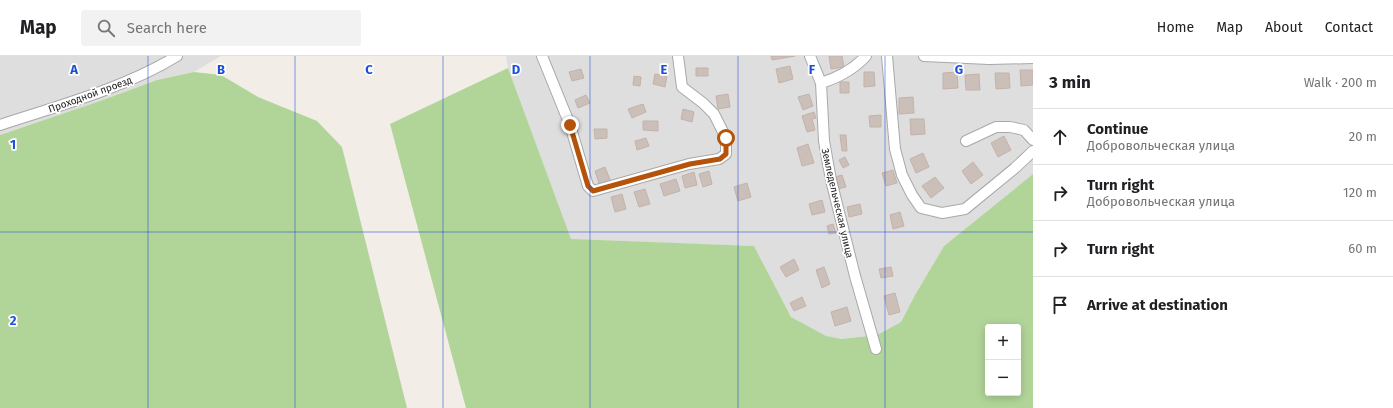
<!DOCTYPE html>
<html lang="en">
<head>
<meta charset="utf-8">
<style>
	:root { --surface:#fff; --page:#f2f2f2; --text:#202124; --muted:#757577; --line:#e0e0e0 }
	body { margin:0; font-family:"Fira Sans",sans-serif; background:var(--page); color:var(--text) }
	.controls { position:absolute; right:12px; bottom:12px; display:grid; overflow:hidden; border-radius:4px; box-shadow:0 2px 10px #0003 }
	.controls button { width:36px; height:36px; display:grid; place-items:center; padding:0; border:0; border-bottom:1px solid var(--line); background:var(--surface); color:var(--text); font:20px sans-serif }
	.stop { position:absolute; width:12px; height:12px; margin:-9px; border:3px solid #b45309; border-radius:50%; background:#fff }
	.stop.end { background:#b45309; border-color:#fff; box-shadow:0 1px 4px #0008 }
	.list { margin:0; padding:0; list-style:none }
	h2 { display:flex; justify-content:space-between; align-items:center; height:52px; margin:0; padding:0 16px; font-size:17px }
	h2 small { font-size:13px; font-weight:400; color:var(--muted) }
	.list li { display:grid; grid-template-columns:26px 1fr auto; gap:12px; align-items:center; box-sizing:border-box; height:56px; padding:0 16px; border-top:1px solid var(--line) }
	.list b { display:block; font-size:15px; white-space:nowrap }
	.list p { margin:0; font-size:13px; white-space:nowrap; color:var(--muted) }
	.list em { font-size:13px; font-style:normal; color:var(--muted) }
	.icon { flex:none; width:22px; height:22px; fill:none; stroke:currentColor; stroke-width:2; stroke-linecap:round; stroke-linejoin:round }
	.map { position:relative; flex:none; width:1033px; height:352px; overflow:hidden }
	header { display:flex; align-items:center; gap:24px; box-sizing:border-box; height:56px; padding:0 20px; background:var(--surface); border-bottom:1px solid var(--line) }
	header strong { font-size:19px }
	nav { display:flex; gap:22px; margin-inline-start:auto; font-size:14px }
	.search { width:280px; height:36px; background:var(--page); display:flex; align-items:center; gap:10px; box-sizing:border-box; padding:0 14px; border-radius:4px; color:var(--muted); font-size:15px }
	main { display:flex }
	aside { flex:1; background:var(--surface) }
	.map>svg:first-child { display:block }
	.residential { fill:#dfdede }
	.forest { fill:#b1d599; fill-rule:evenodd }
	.building { fill:#cbbfba; stroke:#c5b2a8 }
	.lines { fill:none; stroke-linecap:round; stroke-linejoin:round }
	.minor-casing { stroke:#a8a8a8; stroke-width:12 }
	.minor { stroke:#fff; stroke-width:10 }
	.route { stroke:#b45309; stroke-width:5 }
	.grid { fill:none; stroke:#1d4ed8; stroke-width:1; stroke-opacity:0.55 }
	.labels { text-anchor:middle; stroke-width:3.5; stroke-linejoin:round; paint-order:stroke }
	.street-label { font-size:10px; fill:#212121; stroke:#fff }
	.grid-label { font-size:13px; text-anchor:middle; font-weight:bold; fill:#1d4ed8; stroke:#fff; stroke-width:3.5; stroke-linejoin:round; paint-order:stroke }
</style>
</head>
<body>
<header>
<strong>Map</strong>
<div class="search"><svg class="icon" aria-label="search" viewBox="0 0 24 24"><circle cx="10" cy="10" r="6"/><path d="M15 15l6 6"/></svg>Search here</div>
<nav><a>Home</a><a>Map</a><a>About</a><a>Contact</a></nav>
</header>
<main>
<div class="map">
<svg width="1033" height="352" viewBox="0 0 1033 352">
	<rect width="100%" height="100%" fill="#f2ede7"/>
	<!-- residential -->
	<path class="residential" d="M0 0H221L194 16 157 24 100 45 0 79Z
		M506 0H1033V118L944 190 915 239 901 266 877 279 841 283 826 281 791 261 754 190 571 184 508 12Z"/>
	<!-- forest -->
	<path class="forest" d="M508 12 571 183 754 190 791 261 826 280 841 283 877 279 901 266 915 239 944 190 1033 118V352H466L390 68ZM988 271H1018V337H988Z
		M194 16 221 19 258 41 317 65 342 91 407 352H0V79L100 45 157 24Z"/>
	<!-- building -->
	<path class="building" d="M771 0H795L772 4Z
		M829 0H842L844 11 831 13Z
		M790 10 793 23 779 27 776 13Z
		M696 12H708V20H696Z
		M581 13 584 22 572 25 569 16Z
		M1020 14H1033V29L1021 30Z
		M864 16H874L875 30 864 31Z
		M957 16 958 32 943 33V17Z
		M995 17H1009L1010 32 996 33Z
		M655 18 667 20 665 31 653 28Z
		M979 18 980 34H966L965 19Z
		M634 20 641 21 640 30 633 29Z
		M840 26H849V37H840Z
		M728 38 730 51 718 53 716 40Z
		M809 38 813 50 803 54 798 41Z
		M586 39 590 47 578 52 575 44Z
		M913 41 914 57 899 58V42Z
		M643 48 646 56 632 62 628 53Z
		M683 53 694 56 692 66 681 63Z
		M814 56 816 62 812 63 815 74 807 76 802 60Z
		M881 59V71H870L869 60Z
		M910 63H924L925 78 911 79Z
		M643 65H658V75L643 74Z
		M594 73H607V82L595 83Z
		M840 79H846L847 95H842Z
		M1004 80 1011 94 998 101 991 87Z
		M646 82 649 90 637 94 635 85Z
		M808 88 814 107 802 110 797 92Z
		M923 97 929 111 916 117 910 103Z
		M845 101 849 109 843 112 839 104Z
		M973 106 983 119 971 128 962 115Z
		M605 111 611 126 600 130 595 115Z
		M893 114 897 127 886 130 882 117Z
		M709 115 712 128 703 131 699 118Z
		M694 116 697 129 685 132 682 120Z
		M842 119 846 131 838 133 835 121Z
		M935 121 944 132 931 142 922 130Z
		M676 123 680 135 664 140 660 128Z
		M747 127 751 141 738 145 734 131Z
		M645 133 650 148 639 151 634 136Z
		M622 138 626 153 615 156 611 141Z
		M822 144 825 156 812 159 809 148Z
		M860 148 862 158 849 161 847 151Z
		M900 156 904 170 893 173 890 159Z
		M833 168 836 177 829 178 827 170Z
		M794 203 799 214 786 221 780 211Z
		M824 211 830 228 822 232 816 214Z
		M891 211 893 220 881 222 879 213Z
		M895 237 900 256 889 259 884 240Z
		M802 241 806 250 794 255 790 247Z
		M847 251 851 265 835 270 831 256Z"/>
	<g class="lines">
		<!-- minor casing -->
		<g class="minor-casing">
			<path id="minor" d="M542 0 570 69 588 130 593 135 689 108 719 103 726 98V82L714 58 703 47 682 31 678 0
				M810 0 821 27 824 85 831 124 855 220 876 293
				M887 0 895 93 902 119 912 139 921 152 942 157 965 153 1015 112 1033 95
				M924 0 989 3 1033 2
				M821 27C837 22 854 13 866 0
				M0 69C58 50 125 32 177 0
				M966 85 996 71H1010L1024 74 1033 84"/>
		</g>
		<!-- minor -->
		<use href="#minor" class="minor"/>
	</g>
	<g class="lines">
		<!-- route -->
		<path class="route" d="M570 69 588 130 593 135 690 108 720 103 726 98V82"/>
	</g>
	<!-- grid -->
	<path class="grid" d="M148 0V352M295 0V352M443 0V352M590 0V352M738 0V352M885 0V352M0 176H1033"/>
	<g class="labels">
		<!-- street labels -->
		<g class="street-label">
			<text transform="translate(90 38) rotate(-20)" y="4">Проходной проезд</text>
			<text transform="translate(838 147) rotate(77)" y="4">Земледельческая улица</text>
		</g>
	</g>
	<g class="grid-label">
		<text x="74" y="18">A</text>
		<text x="221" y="18">B</text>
		<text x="369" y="18">C</text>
		<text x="516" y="18">D</text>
		<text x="664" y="18">E</text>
		<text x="812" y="18">F</text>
		<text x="959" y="18">G</text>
		<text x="13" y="93">1</text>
		<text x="13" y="269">2</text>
	</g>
</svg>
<div class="controls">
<button>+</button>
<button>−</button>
</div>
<div class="stop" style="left:726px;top:82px"></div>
<div class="stop end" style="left:570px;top:69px"></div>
</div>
<aside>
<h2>3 min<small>Walk · 200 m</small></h2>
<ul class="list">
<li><svg class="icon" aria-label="ahead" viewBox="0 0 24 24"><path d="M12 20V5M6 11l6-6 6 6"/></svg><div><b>Continue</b><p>Добровольческая улица</p></div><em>20 m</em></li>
<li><svg class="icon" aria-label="right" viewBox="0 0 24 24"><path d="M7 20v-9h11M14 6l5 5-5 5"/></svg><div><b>Turn right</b><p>Добровольческая улица</p></div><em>120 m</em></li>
<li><svg class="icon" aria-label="right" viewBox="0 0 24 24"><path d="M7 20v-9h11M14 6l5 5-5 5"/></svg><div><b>Turn right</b></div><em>60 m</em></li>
<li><svg class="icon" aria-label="arrive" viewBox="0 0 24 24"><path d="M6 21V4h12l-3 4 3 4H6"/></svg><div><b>Arrive at destination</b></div></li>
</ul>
</aside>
</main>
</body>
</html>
